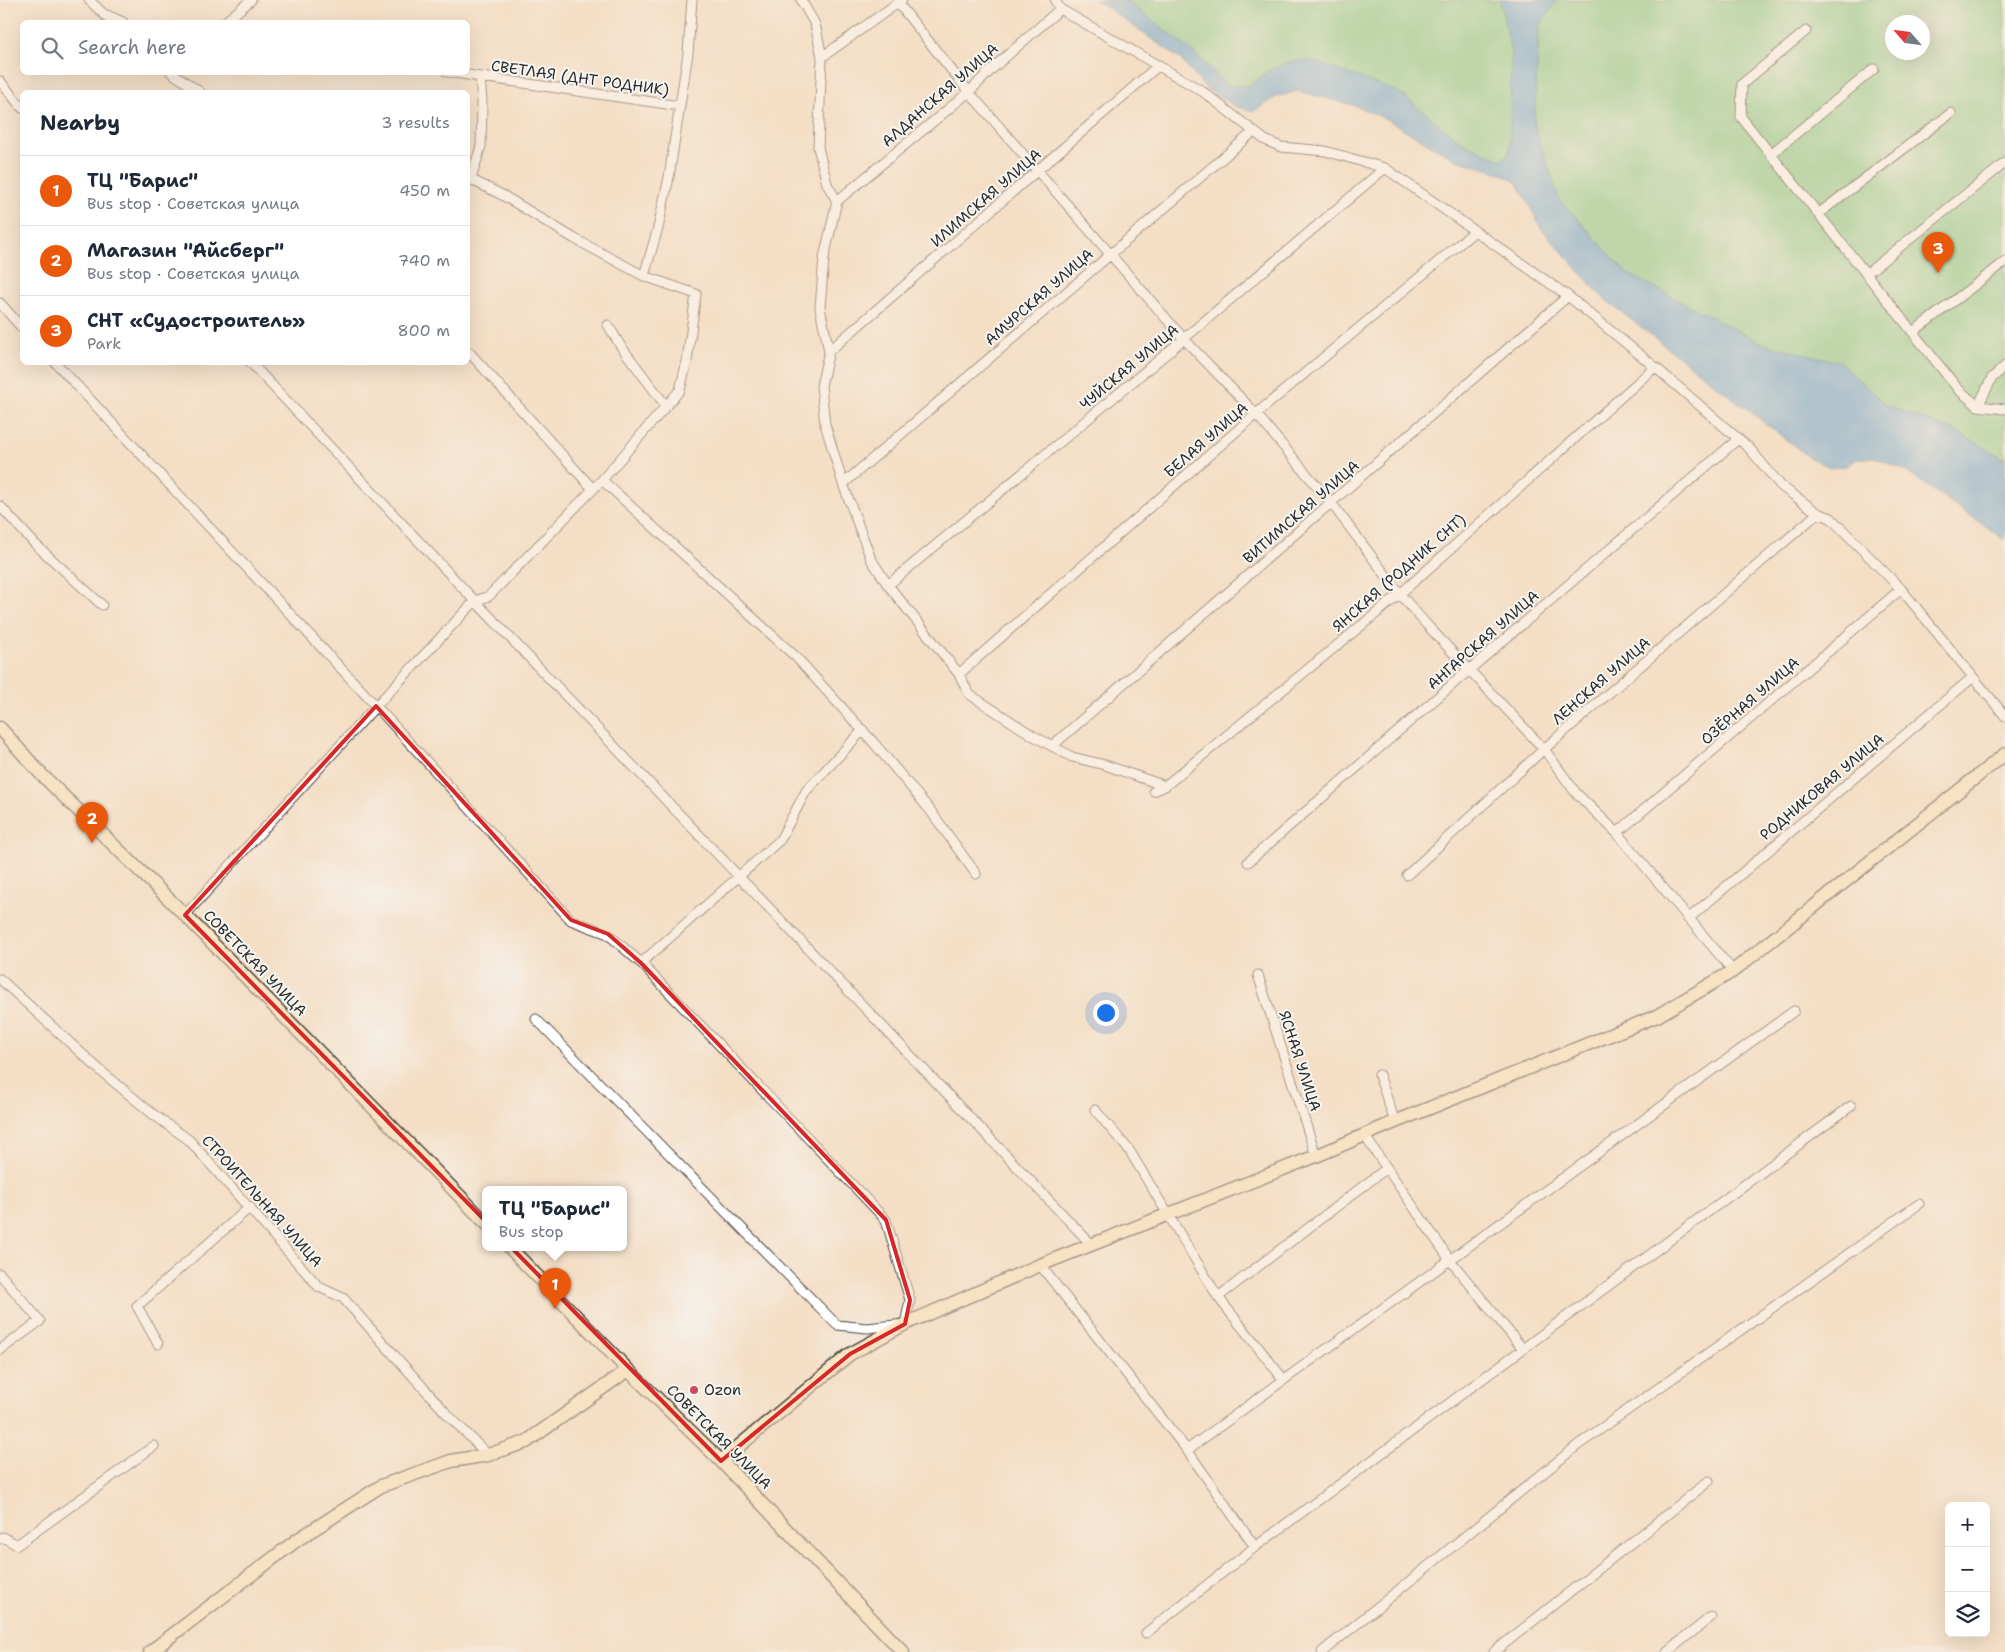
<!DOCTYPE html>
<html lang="en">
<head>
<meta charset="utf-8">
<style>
	:root { --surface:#fff; --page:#f2f2f3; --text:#1f2937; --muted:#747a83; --line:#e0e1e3; --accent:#ea580c }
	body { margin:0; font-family:"Shantell Sans",sans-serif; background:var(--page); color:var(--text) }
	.controls { position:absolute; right:15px; bottom:15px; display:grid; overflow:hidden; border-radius:8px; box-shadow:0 5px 20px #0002 }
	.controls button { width:45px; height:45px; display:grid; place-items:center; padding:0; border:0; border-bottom:1px solid var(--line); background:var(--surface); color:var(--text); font:25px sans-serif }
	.compass { position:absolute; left:1885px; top:15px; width:45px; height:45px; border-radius:50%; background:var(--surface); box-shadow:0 5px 20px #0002; rotate:298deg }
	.you { position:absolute; left:1105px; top:1012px; width:18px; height:18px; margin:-12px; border:4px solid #fff; border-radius:50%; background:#1a73e8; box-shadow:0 0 0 8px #1a73e833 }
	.badge { display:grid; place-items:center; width:32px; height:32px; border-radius:50%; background:var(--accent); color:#fff; font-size:16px; font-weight:700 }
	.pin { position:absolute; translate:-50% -41px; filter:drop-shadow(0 1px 2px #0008) }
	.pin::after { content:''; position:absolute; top:26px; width:18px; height:15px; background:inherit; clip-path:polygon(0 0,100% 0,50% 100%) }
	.popup { position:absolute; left:482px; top:1186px; width:145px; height:65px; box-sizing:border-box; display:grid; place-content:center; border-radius:8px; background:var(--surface); filter:drop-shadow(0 1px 4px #0005); font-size:16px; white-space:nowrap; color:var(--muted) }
	.popup b { font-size:19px; color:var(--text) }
	.popup::after { content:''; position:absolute; left:50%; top:100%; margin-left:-10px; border:10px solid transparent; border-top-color:var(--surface) }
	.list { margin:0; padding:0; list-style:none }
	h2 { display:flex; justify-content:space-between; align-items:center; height:65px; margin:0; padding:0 20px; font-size:21px }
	h2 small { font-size:16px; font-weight:400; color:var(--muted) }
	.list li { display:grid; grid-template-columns:32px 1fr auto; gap:15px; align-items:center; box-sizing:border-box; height:70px; padding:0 20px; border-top:1px solid var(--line) }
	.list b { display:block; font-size:19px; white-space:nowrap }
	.list p { margin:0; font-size:16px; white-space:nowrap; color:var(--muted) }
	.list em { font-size:16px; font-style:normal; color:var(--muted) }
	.icon { flex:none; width:28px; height:28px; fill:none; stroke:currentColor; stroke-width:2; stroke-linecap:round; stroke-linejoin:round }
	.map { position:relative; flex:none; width:2005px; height:1652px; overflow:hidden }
	.search { position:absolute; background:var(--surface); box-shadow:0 5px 20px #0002; left:20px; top:20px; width:450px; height:55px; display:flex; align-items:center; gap:12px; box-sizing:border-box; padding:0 18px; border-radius:8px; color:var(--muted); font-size:19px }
	.panel { position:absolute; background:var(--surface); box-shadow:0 5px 20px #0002; left:20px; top:90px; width:450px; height:275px; border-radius:8px }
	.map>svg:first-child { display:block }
	.green { fill:#80cc8a; stroke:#567c5a; fill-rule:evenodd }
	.water { fill:#5ea2d3; stroke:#44667f }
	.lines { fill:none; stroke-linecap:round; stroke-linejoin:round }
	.street-casing { stroke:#494642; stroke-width:11 }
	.secondary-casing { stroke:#494642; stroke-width:15 }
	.street { stroke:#fff; stroke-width:9 }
	.secondary { stroke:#fbe6c4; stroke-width:12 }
	.marked { fill:none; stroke:#d62828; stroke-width:4; stroke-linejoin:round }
	.poi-dot { fill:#d1495b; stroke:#f6f6f2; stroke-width:2 }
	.labels { text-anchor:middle; stroke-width:4; stroke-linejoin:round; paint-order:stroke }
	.street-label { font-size:15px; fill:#2b2b2b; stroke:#f6f6f2 }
	.poi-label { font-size:15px; fill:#2b2b2b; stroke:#f6f6f2; text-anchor:start }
</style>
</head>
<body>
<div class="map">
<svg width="2005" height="1652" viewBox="0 0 2005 1652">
	<rect width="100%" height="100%" fill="#f6f6f2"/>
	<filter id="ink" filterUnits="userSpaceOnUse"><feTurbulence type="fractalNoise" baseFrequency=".02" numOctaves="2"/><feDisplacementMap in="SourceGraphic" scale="10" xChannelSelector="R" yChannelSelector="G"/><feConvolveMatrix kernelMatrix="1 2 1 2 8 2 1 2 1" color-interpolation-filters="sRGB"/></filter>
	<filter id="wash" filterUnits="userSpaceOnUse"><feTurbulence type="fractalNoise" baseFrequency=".0096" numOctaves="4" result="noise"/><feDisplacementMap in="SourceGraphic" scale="20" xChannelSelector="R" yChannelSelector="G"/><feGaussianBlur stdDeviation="1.12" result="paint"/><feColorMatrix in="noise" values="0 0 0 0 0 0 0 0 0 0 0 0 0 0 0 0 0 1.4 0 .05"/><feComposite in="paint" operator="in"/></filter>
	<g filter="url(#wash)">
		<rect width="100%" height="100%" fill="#f4dec5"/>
		<!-- green -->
		<path class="green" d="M1125 0H1500L1511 52 1510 148 1506 157 1500 160 1460 141 1400 93 1270 70 1249 86H1228L1194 53Z
			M1557 0H2005V459L1955 431 1886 405 1840 362 1763 344 1628 274 1559 199 1534 123 1539 26ZM1892 22H1922V52H1892Z"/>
		<!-- water -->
		<path class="water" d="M1096 0H1125L1194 53 1228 86H1249L1270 70 1292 61H1313L1400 93 1460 141 1500 160 1506 157 1510 148 1511 52 1500 0H1557L1539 26 1534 124 1559 199 1628 274 1763 344 1840 362 1886 405 1955 431 2005 459V540L1904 470 1873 457 1858 459 1847 466 1832 468 1810 458 1603 298 1541 228 1519 186 1514 181 1503 174 1456 160 1388 120 1356 106 1297 91 1276 97 1254 111 1237 107 1207 90 1180 59Z"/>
	</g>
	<g filter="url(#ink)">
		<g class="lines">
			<!-- street casing -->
			<g class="street-casing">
				<path id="street" d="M89 0 112 22
					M801 0 815 24 822 57 902 0
					M1055 0 1060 9 1202 91 1265 140 1281 147 1325 151 1385 168 1568 296 1655 367 1749 448 1781 486 1818 513 1831 518 1901 589 2005 716
					M898 3 969 92 1184 339 1256 414 1332 504 1400 594 1426 624 1544 749 1576 793 1617 833 1733 971
					M107 15 123 22
					M225 22 251 0
					M1806 31 1742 84 1741 117 1958 389 1978 406 2005 409
					M822 57 818 147 827 184 837 201 824 258 820 308 829 351 821 386 825 424 843 484 871 559 888 585 959 674 969 694 1032 735 1072 757 1105 765 1165 786
					M171 72 200 92
					M447 72 680 106
					M0 81 22 108
					M1771 154 1874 69
					M471 179 481 146 482 101 480 78
					M837 201 969 92 993 68 1060 9
					M1818 214 1951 113
					M1866 274 2005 163
					M644 276 658 228 669 177 688 53 692 0
					M0 303 22 328
					M608 325 620 345 666 406
					M1913 332 2005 262
					M468 351 593 489
					M829 351 1159 65
					M55 362 376 706 571 920 608 934 641 963 886 1220 910 1300 905 1324 867 1328 837 1325 536 1019
					M250 362 475 601 1092 1245
					M1978 406 1992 378 2005 366
					M602 480 796 657 874 743 930 810 976 874
					M843 484 1253 132
					M0 506 35 544 102 605
					M888 585 1160 359 1385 168
					M959 674 1256 414 1475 231
					M1052 746 1568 296
					M1154 791 1165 786 1400 594 1655 367
					M1617 833 1901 589
					M1248 862 1469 670 1737 440
					M1407 875 1544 749 1818 513
					M185 915 376 706 475 601 489 596 602 480 680 390 687 361 696 294 644 276 575 239 504 196 468 178
					M1688 919 1973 677
					M641 963 780 840 806 791 863 730
					M1258 975 1316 1156
					M0 979 102 1072 154 1115 189 1140 319 1287 343 1298 447 1414 488 1455
					M1379 1075 1395 1122
					M1095 1110 1129 1150 1218 1297 1284 1380
					M1364 1135 1450 1260 1523 1349
					M1040 1265 1187 1450 1255 1547
					M0 1274 40 1321 0 1350
					M1218 1297 1387 1168
					M158 1344 137 1306 250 1207
					M1187 1450 1794 1011
					M0 1539 3 1537 17 1545 154 1446
					M1146 1633 1255 1547 1851 1106
					M1322 1652 1578 1445 1919 1204
					M1494 1652 1709 1481
					M1667 1652 1711 1617"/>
			</g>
			<!-- secondary casing -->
			<g class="secondary-casing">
				<path id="secondary" d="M0 728 41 774 185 915 486 1223
					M510 1248 628 1370 721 1461 903 1652
					M721 1461 850 1354 905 1324 1040 1265 1316 1156 1395 1122 1657 1016 1733 971 2005 754
					M150 1652 297 1540 381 1486 451 1461 488 1455 526 1442 628 1370"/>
			</g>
			<!-- street -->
			<use href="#street" class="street"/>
			<!-- secondary -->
			<use href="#secondary" class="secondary"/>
		</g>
	</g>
	<!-- marked area -->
	<path d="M0 0H2005V1652H0ZM376 706 571 920 608 934 641 963 886 1220 910 1300 905 1324 850 1354 721 1461 185 915Z" fill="#f4dec5" fill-opacity=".55" fill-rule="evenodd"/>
	<path class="marked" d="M376 706 571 920 608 934 641 963 886 1220 910 1300 905 1324 850 1354 721 1461 185 915Z"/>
	<!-- markers -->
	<circle class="poi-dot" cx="694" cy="1390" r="5"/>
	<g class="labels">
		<!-- street labels -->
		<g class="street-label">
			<text transform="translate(580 78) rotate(8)" y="5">СВЕТЛАЯ (ДНТ РОДНИК)</text>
			<text transform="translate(940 95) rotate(-41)" y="5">АЛДАНСКАЯ УЛИЦА</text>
			<text transform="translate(986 198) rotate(-41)" y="5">ИЛИМСКАЯ УЛИЦА</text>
			<text transform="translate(1039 297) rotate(-41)" y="5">АМУРСКАЯ УЛИЦА</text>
			<text transform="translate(1129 367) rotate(-40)" y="5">ЧУЙСКАЯ УЛИЦА</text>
			<text transform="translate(1206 440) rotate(-41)" y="5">БЕЛАЯ УЛИЦА</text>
			<text transform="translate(1301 512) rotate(-41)" y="5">ВИТИМСКАЯ УЛИЦА</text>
			<text transform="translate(1399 573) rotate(-41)" y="5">ЯНСКАЯ (РОДНИК СНТ)</text>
			<text transform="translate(1483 640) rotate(-41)" y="5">АНГАРСКАЯ УЛИЦА</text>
			<text transform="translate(1601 681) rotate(-41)" y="5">ЛЕНСКАЯ УЛИЦА</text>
			<text transform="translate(1750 701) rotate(-41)" y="5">ОЗЁРНАЯ УЛИЦА</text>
			<text transform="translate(1822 787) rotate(-40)" y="5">РОДНИКОВАЯ УЛИЦА</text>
			<text transform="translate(255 963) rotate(46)" y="5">СОВЕТСКАЯ УЛИЦА</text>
			<text transform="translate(1300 1061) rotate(72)" y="5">ЯСНАЯ УЛИЦА</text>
			<text transform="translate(262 1201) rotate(48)" y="5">СТРОИТЕЛЬНАЯ УЛИЦА</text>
			<text transform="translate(719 1437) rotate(45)" y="5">СОВЕТСКАЯ УЛИЦА</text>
		</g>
		<!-- poi labels -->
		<g class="poi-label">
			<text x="704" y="1395">Ozon</text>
		</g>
	</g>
</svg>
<div class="controls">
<button>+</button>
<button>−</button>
<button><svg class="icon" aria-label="layers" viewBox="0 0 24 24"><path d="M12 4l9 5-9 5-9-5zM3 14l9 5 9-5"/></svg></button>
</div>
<svg class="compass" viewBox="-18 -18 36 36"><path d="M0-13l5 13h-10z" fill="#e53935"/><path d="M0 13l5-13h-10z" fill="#747a83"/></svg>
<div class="you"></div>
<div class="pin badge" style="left:555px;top:1309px">1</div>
<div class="popup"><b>ТЦ &quot;Барис&quot;</b>Bus stop</div>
<div class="pin badge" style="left:92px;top:843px">2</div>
<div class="pin badge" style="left:1938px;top:273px">3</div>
<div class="search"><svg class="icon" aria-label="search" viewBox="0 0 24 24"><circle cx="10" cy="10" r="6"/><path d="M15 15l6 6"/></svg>Search here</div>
<section class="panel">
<h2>Nearby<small>3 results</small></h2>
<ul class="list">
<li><span class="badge">1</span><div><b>ТЦ &quot;Барис&quot;</b><p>Bus stop · Советская улица</p></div><em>450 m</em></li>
<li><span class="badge">2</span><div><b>Магазин &quot;Айсберг&quot;</b><p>Bus stop · Советская улица</p></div><em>740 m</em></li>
<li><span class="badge">3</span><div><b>СНТ «Судостроитель»</b><p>Park</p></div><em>800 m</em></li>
</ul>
</section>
</div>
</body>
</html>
